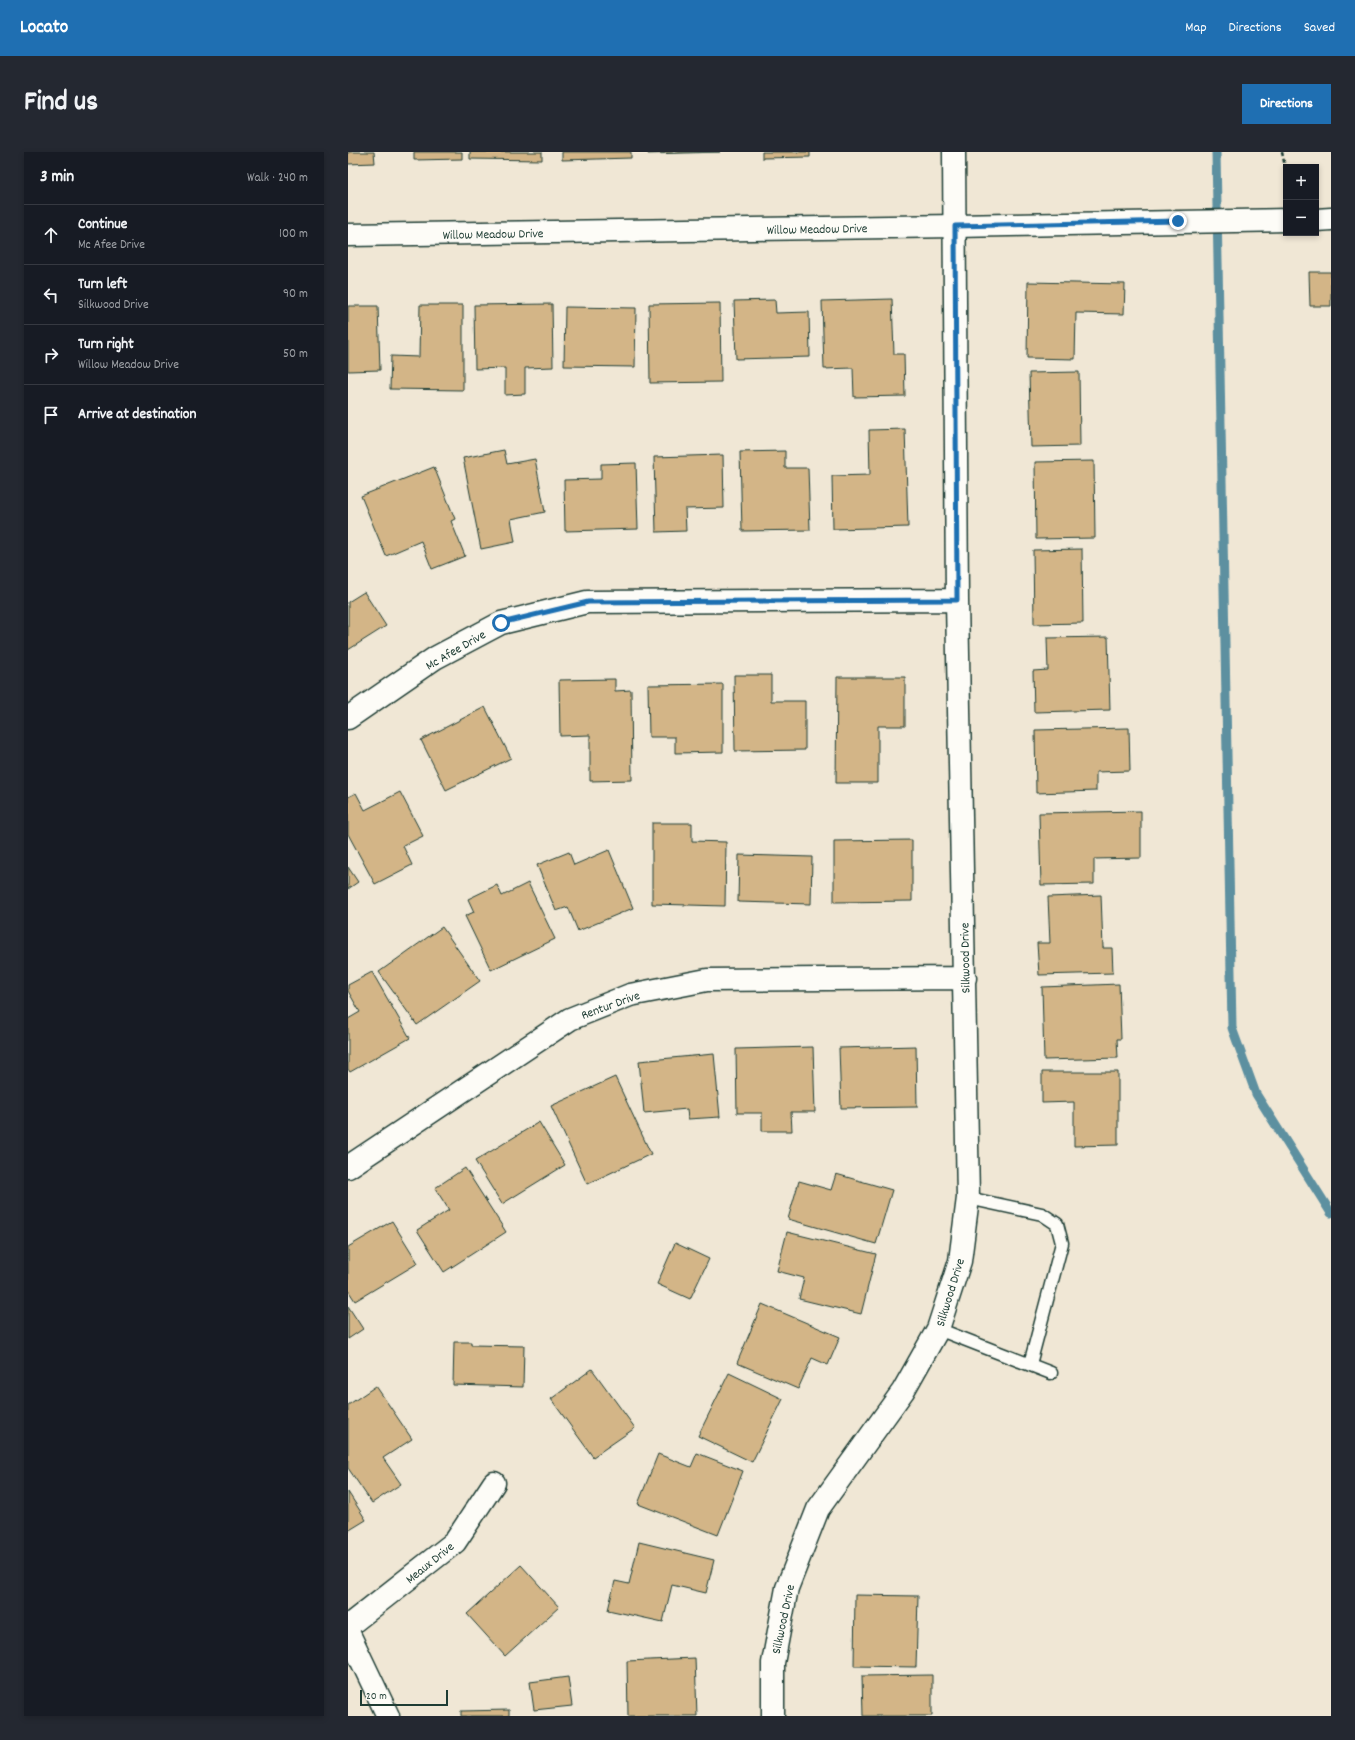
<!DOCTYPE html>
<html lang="en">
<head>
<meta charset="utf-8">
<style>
	:root { --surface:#171b24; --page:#242831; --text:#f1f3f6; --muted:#9ea1a6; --line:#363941; --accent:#1f6fb2 }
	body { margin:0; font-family:Dekko,sans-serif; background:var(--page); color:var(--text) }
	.controls { position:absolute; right:12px; top:12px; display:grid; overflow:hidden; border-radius:0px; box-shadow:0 2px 6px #0003 }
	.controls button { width:36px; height:36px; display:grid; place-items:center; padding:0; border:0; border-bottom:1px solid var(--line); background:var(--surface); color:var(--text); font:20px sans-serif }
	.scale { position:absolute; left:12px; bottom:10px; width:88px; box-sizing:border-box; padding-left:4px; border:2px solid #1f3d34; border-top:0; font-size:11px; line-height:14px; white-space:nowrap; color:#1f3d34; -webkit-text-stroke:3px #fdfcf7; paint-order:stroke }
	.stop { position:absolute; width:12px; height:12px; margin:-9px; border:3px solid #1f6fb2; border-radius:50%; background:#fff }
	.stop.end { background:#1f6fb2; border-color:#fff; box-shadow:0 1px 4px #0008 }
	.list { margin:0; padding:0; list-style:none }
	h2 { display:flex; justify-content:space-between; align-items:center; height:52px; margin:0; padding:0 16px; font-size:17px }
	h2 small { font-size:13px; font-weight:400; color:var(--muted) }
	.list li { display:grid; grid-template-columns:26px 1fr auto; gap:12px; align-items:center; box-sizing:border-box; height:60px; padding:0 16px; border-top:1px solid var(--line) }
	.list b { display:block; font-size:15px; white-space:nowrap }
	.list p { margin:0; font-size:13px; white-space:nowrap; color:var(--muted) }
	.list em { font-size:13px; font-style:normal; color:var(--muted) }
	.icon { flex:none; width:22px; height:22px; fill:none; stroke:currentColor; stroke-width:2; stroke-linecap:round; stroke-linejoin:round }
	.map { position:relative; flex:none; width:983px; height:1564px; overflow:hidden; border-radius:0px }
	header { display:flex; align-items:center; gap:24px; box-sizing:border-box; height:56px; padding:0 20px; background:var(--accent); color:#fff }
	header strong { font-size:19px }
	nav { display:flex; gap:22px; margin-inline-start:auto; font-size:14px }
	.intro { display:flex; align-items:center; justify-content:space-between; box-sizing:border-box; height:96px; padding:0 24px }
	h1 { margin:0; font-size:28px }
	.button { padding:10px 18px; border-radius:0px; background:var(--accent); color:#fff; font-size:14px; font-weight:700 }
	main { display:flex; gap:24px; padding:0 24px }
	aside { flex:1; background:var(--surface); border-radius:0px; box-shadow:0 2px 6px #0003 }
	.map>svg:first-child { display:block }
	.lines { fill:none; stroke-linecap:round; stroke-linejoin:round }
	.stream { stroke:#5d90a0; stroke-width:9 }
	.building { fill:#d3b587; stroke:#1f3d34 }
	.service-casing { stroke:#1f3d34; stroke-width:15 }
	.minor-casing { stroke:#1f3d34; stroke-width:25 }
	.tertiary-casing { stroke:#1f3d34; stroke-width:25 }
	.path { stroke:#1f3d34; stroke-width:2.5; stroke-dasharray:4 3; stroke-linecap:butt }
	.service { stroke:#fdfcf7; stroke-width:12 }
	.minor { stroke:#fdfcf7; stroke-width:22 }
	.tertiary { stroke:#fdfcf7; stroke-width:22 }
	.route { stroke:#1f6fb2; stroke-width:5 }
	.labels { text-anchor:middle; stroke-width:4; stroke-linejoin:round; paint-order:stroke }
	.street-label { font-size:13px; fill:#1f3d34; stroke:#fdfcf7 }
</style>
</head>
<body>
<header>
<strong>Locato</strong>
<nav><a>Map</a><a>Directions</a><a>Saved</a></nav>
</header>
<div class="intro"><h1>Find us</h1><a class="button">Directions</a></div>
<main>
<aside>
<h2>3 min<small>Walk · 240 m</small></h2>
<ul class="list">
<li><svg class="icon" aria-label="ahead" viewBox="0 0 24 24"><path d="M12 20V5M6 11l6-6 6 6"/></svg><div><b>Continue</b><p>Mc Afee Drive</p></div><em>100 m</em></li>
<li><svg class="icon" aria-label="left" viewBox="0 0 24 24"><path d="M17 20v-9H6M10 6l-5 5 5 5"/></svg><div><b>Turn left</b><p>Silkwood Drive</p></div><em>90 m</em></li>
<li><svg class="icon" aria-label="right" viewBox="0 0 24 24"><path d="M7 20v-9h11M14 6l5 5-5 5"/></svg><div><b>Turn right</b><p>Willow Meadow Drive</p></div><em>50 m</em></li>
<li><svg class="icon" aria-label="arrive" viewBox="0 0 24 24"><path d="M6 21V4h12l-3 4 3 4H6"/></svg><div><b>Arrive at destination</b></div></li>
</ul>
</aside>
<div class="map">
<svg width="983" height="1564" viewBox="0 0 983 1564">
	<rect width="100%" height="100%" fill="#f0e7d5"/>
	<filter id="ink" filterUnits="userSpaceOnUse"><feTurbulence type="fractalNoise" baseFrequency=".025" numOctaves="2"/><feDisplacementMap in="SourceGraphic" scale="8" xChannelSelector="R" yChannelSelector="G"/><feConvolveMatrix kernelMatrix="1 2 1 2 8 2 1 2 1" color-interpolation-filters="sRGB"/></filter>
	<g filter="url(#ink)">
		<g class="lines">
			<!-- stream -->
			<path class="stream" d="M868 0 884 876 908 942 983 1061"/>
		</g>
		<!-- building -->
		<path class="building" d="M0 0H26L27 11 0 12Z
			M66 0H114V7L66 8Z
			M122 0H194V8L122 7Z
			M214 0H283V6L214 8Z
			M300 0H372L300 2Z
			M414 0H462V5L414 6Z
			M961 120H983V154H962Z
			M680 130 777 132 776 162 728 161 727 207 679 206Z
			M544 147 546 202H556L557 244 506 245 505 216 476 217 474 149Z
			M427 148 428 161 461 160 462 205 388 207 386 149Z
			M372 151 373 230 302 231 301 152Z
			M204 152 205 215 177 216V242L157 243V216L127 217 126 153Z
			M72 153H115V238L42 237 43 204 71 205Z
			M0 154H30L32 218 0 219Z
			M217 155 288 156 287 215 216 214Z
			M731 220 732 294 683 295 681 221Z
			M557 277 560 375 485 377 484 324 522 323 521 278Z
			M156 298 159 312 187 307 197 360 163 367 167 390 133 397 115 306Z
			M437 299V316H460L462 378 394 379 392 300Z
			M375 303 376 356 337 357 338 379 308 380 306 305Z
			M746 309 747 386 688 387 687 310Z
			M288 311 290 377 217 379 216 328 253 327V312Z
			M86 315 107 367 103 369 117 404 84 417 73 389 38 404 13 344Z
			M734 397 735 471 686 472 685 398Z
			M16 440 38 474 0 498V450Z
			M760 485 762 558 686 560 685 519 700 518 699 486Z
			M386 523H423V549H457V598L387 599Z
			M489 525H557V574H530V631H488Z
			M267 527V539L283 538 284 628 242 629V583L212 584 211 528Z
			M375 532V600L327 601V585H301L300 533Z
			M137 555 163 606 98 638 73 588Z
			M781 576 782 619 748 620V639L688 641 687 578Z
			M52 640 75 684 55 694 64 713 27 732 0 682V645L8 641 17 658Z
			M793 659V706L746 707V732L693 733 691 661Z
			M304 671H344V689L378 690 377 754 304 752Z
			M564 688V749L486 750V689Z
			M261 698 285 756 230 779 220 755 208 759 189 713 221 700 226 713Z
			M391 703 464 705 463 752 390 750Z
			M0 715 10 730 0 737Z
			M180 731 207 787 143 818 117 764 126 760 120 747 149 733 154 744Z
			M753 743 755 796H764L765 821 691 823 689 791H702L700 745Z
			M94 775 132 829 69 873 31 820Z
			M24 820 62 886 2 920 0 917V867L12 860 0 839V833Z
			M771 832 773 887H769L770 906 696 908 694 835Z
			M568 894 569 955 493 956 491 896Z
			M465 895 467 960H443L444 979H414V961H389L388 897Z
			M366 902 372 965 340 967 339 957 296 961 291 909Z
			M694 920H770V993L726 994V950L694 951Z
			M267 925 303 1002 239 1032 203 954Z
			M191 970 217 1013 154 1052 127 1009Z
			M117 1016 158 1080 96 1120 69 1078 101 1058 87 1036Z
			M488 1022 544 1038 528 1092 440 1067 451 1029 483 1038Z
			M44 1069 70 1111 7 1149 0 1138V1095Z
			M439 1080 528 1102 513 1162 451 1147 456 1126 429 1119Z
			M327 1091 361 1107 342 1147 309 1132Z
			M414 1152 492 1185 480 1213 464 1206 450 1237 389 1211Z
			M0 1154 15 1177 0 1187Z
			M106 1190H123V1193L176 1194 175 1235 105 1233Z
			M244 1217 287 1276 245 1305 203 1247Z
			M381 1221 435 1247 404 1310 350 1284Z
			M28 1234 64 1287 35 1306 53 1332 24 1351 0 1316V1253Z
			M349 1301 395 1319 370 1383 290 1352 310 1302 343 1315Z
			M0 1340 18 1368 0 1379Z
			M291 1390 366 1408 358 1441 324 1433 315 1470 260 1458 267 1429 281 1432Z
			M173 1413 211 1455 157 1504 119 1462Z
			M507 1443 570 1444 568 1515 506 1514Z
			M347 1506 349 1564H280L279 1509Z
			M584 1523V1564H515L514 1524Z
			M220 1525 224 1554 186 1558 182 1530Z
			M161 1558V1564H113V1559Z"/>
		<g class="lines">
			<!-- service casing -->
			<g class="service-casing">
				<path id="service" d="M620 1046 694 1062 709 1072 714 1091 682 1212
					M590 1177 703 1221"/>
			</g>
			<!-- minor casing -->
			<g class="minor-casing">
				<path id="minor" d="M0 566 87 506 153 471 239 450 609 448
					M0 1015 222 867 282 843 359 828 617 826
					M0 1474 107 1390 146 1331
					M0 1480 40 1564
					M425 1564V1511L439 1436 470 1357 555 1239 590 1177 612 1109 620 1046 609 448 606 0"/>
			</g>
			<!-- tertiary casing -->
			<g class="tertiary-casing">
				<path id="tertiary" d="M968 68 983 67
					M0 83 607 74 938 68"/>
			</g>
			<!-- path -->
			<path class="path" d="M934 0 938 20"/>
			<!-- service -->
			<use href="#service" class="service"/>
			<!-- minor -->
			<use href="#minor" class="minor"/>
			<!-- tertiary -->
			<use href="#tertiary" class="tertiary"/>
		</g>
	</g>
	<g class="lines" filter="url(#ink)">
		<!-- route -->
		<path class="route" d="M153 471 240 450 609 448 607 74 830 69"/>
	</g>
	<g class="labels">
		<!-- street labels -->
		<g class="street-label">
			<text transform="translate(469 76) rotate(-1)" y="5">Willow Meadow Drive</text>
			<text transform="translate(145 81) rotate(-1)" y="5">Willow Meadow Drive</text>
			<text transform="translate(107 497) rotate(-30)" y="5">Mc Afee Drive</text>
			<text transform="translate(616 806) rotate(-91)" y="5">Silkwood Drive</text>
			<text transform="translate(262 852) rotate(-20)" y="5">Rentur Drive</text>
			<text transform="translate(601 1140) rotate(-73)" y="5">Silkwood Drive</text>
			<text transform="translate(81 1410) rotate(-39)" y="5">Meaux Drive</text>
			<text transform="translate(434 1467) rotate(-78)" y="5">Silkwood Drive</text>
		</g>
	</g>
</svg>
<div class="controls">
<button>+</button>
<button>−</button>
</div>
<div class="scale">20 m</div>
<div class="stop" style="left:153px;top:471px"></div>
<div class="stop end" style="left:830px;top:69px"></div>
</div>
</main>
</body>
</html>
